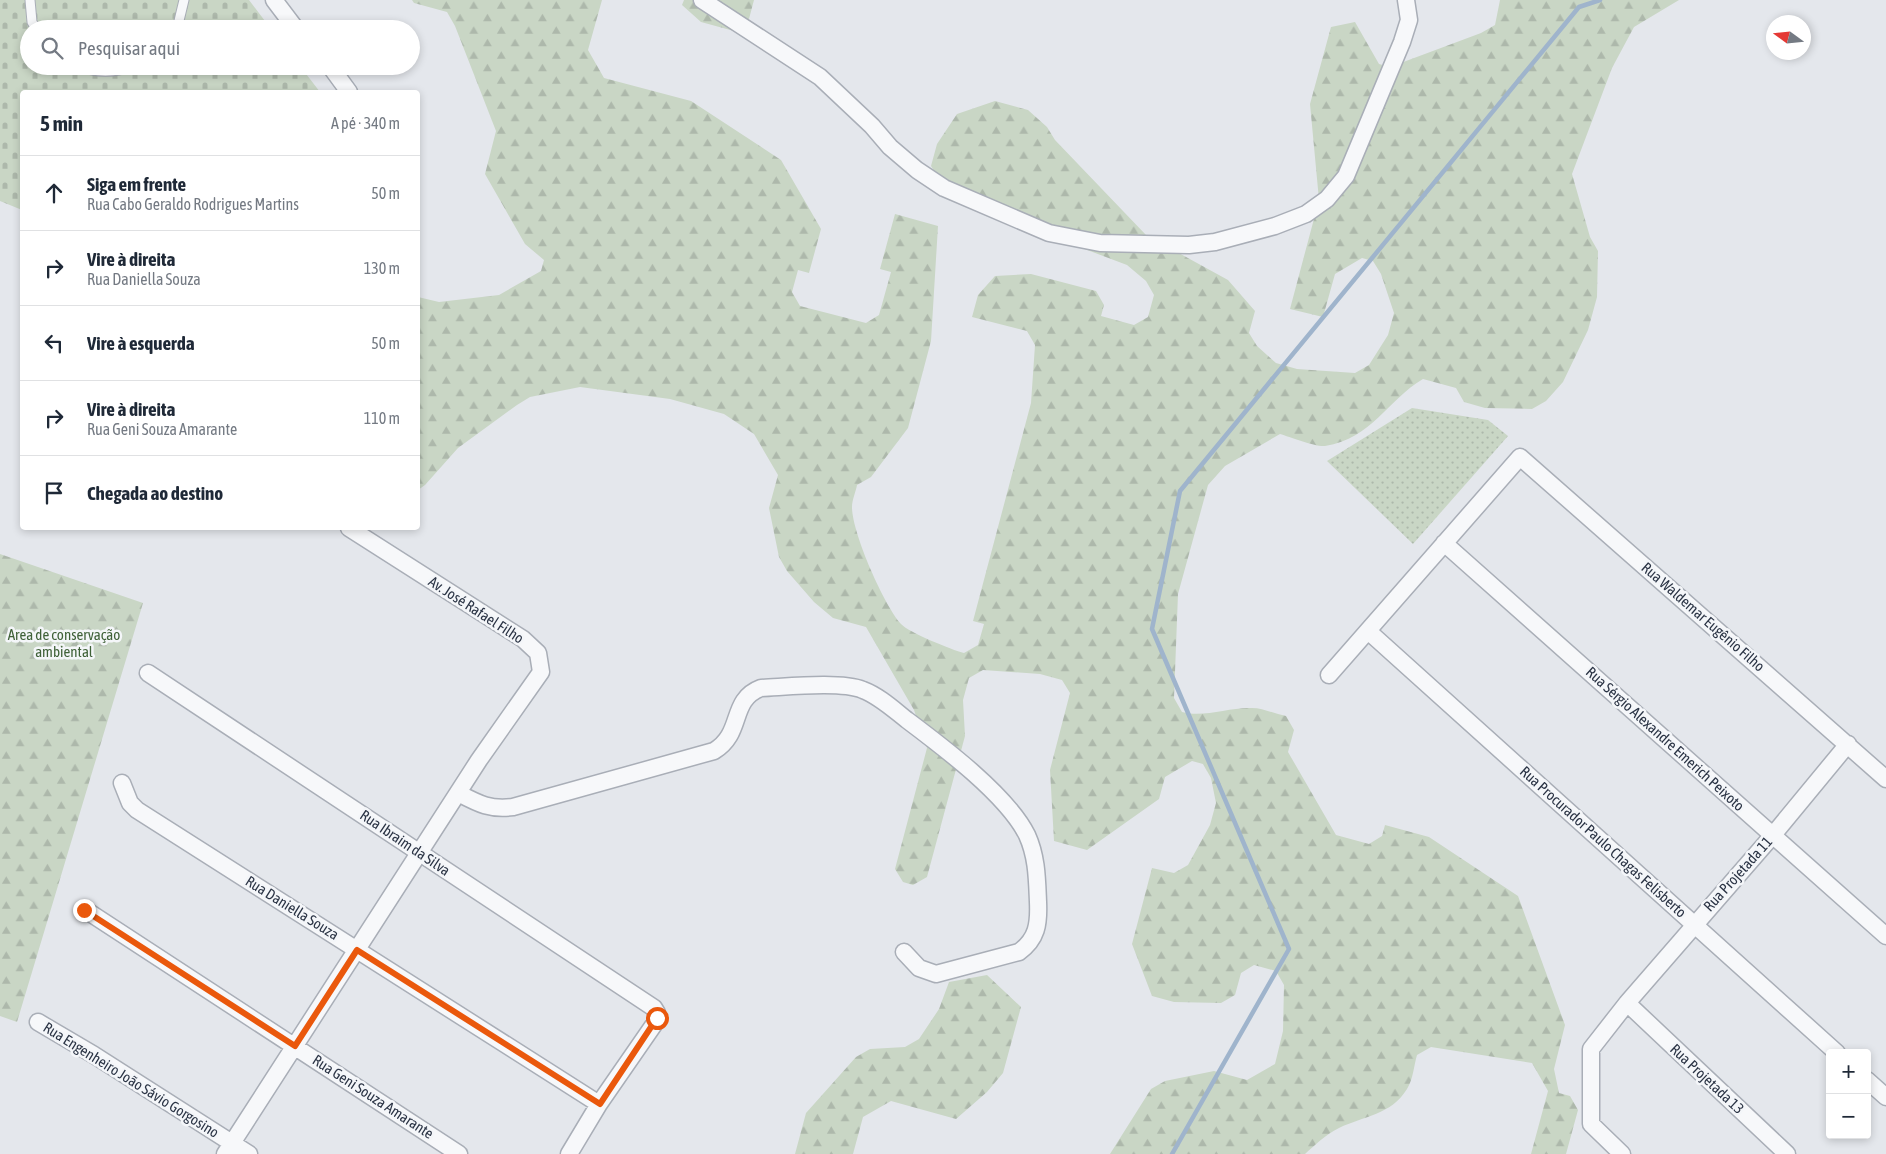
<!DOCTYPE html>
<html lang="pt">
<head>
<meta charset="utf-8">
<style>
	:root { --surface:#fff; --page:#f2f2f3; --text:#1f2937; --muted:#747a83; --line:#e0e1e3 }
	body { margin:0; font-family:"Asap Condensed",sans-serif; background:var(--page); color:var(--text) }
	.controls { position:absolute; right:15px; bottom:15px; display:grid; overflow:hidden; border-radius:5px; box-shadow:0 2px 8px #0003 }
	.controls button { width:45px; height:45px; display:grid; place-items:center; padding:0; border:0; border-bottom:1px solid var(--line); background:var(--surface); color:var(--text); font:25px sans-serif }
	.compass { position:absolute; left:1766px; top:15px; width:45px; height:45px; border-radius:50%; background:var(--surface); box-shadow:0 2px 8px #0003; rotate:285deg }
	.stop { position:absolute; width:15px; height:15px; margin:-11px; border:4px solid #ea580c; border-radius:50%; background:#fff }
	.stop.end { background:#ea580c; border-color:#fff; box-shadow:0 1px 5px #0008 }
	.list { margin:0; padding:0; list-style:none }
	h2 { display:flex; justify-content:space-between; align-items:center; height:65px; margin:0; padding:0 20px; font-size:21px }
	h2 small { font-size:16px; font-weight:400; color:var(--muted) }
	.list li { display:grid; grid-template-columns:32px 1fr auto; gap:15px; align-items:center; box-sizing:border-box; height:75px; padding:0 20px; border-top:1px solid var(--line) }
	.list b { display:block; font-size:19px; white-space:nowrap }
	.list p { margin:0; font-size:16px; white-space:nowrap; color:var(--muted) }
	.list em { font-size:16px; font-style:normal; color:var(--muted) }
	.icon { flex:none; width:28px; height:28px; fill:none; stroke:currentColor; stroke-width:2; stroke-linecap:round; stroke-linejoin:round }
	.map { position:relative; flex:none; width:1886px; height:1154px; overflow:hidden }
	.search { position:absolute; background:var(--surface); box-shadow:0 2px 8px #0003; left:20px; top:20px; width:400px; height:55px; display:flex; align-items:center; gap:12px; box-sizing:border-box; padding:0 18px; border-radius:28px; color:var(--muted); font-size:19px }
	.panel { position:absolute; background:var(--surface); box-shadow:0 2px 8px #0003; left:20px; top:90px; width:400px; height:440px; border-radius:5px }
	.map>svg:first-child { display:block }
	.grass { fill:url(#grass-dots) }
	.forest { fill:url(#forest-firs) }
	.cemetery { fill:url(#cemetery-stones) }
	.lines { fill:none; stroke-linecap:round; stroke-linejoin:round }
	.stream { stroke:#9fb4cc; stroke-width:4.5 }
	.service-casing { stroke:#a9aeb7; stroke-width:11 }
	.minor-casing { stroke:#a9aeb7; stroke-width:19 }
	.service { stroke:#f7f8fa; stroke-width:9 }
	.minor { stroke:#f7f8fa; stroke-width:16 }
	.route { stroke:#ea580c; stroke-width:6 }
	.labels { text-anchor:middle; stroke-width:5; stroke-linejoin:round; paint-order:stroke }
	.street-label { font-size:15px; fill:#2b3445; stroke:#f4f6f9 }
	.park-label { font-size:15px; fill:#3f6138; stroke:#f4f6f9 }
</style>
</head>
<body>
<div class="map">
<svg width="1886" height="1154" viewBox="0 0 1886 1154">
	<defs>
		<pattern id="grass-dots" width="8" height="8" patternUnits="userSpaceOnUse" patternTransform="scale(1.25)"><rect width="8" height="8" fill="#c9d6c5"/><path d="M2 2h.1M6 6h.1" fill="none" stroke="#adb8ab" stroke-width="1.8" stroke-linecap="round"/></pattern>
		<pattern id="forest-firs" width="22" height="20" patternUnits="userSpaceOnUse" patternTransform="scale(1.25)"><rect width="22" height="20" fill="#c9d6c5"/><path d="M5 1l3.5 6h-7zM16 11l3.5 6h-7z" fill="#adb8ab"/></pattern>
		<pattern id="cemetery-stones" width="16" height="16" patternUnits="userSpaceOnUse" patternTransform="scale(1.25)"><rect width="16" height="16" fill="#c9d6c5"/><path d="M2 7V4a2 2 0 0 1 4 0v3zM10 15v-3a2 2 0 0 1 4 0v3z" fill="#adb8ab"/></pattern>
	</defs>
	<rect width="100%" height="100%" fill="#e4e7ec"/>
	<!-- grass -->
	<path class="grass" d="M1412 408 1488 420 1508 436 1413 544 1327 461Z"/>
	<!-- forest -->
	<path class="forest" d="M412 0H602L588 50 604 78 691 101 781 160 821 229 809 273 798 270 792 292 800 306 866 323 879 315 891 272 880 269 895 214 938 226 931 341 908 428 871 477 857 485C856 491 852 500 852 507 852 533 884 605 901 624 908 632 952 650 964 653L978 645 984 624 973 621 1031 403 1035 345 1027 331 972 317 978 295 995 276 1031 274 1096 291 1104 305 1101 316 1134 325 1148 317 1154 295 1146 281 1127 265 1021 225 939 179 931 166 937 144 957 114 995 101 1028 110 1047 127 1055 140 1146 235 1228 280 1255 311 1249 333 1257 346 1276 363 1297 369 1355 373 1369 365 1388 335 1394 313 1381 274 1373 261 1362 258 1335 274 1323 317 1290 309 1319 200 1310 104 1331 27 1355 22 1379 64 1390 67 1481 33 1495 25 1500 0H1679L1634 27 1612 68 1572 174 1590 237 1598 251 1597 297 1588 330 1563 382 1546 401 1532 409 1485 408 1464 402 1456 388 1423 379C1386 401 1373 438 1325 446 1315 447 1290 437 1280 434L1225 466 1208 485 1178 594 1174 698 1182 712C1204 718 1229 707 1252 708 1263 708 1275 714 1286 716L1294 730 1288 752 1336 835 1369 844 1382 836 1385 825 1429 837 1518 896 1565 1025 1554 1069 1559 1093 1570 1096 1578 1110 1566 1154H1531L1548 1091 1532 1063 1431 1047 1417 1055C1414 1065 1413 1080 1407 1089 1391 1115 1364 1116 1339 1128 1325 1135 1315 1145 1305 1154H1110L1151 1089 1165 1081 1214 1071 1247 1080 1275 1064 1283 1031 1284 985 1276 971 1254 965 1241 973 1235 995 1221 1003 1174 1002 1152 996 1132 944 1152 868 1174 873 1188 865 1210 825 1216 803 1211 778 1203 764 1192 761 1165 777 1159 799 1087 850 1054 841 1050 770 1070 693 1062 680 1040 674 983 670 969 678 963 700 965 736 927 877 913 885 903 882 895 869 927 748 914 710 866 627 833 618 814 602 787 571 779 557 769 508 778 475 754 434 724 414 670 399 580 387 530 397 517 405 458 448 425 485 418 490V297L439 302 499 295 541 271 544 260 525 244 485 174 496 131 455 26 447 12 414 3Z
		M684 0H754L745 34 701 22 682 5Z
		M0 554 143 603 17 1022 0 1016Z
		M987 975 1021 1007 1003 1073 987 1092 956 1119 891 1101 863 1117 853 1154H795L806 1113 856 1057 870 1049 905 1047 919 1039 939 1009 949 982Z"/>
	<!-- cemetery -->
	<path class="cemetery" d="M0 0H249L271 29H29V66H300L320 92H22V210L0 201Z"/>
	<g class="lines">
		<!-- stream -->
		<path class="stream" d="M1172 1154 1289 949 1152 629 1180 491 1579 7 1600 0"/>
		<!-- service casing -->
		<g class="service-casing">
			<path id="service" d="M30 0 32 22 36 29
				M177 29 184 0
				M80 66C94 73 117 73 131 66"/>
		</g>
		<!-- minor casing -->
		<g class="minor-casing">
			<path id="minor" d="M274 0 296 29
				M702 0 820 77 872 126 890 147 917 170 944 188 1049 233 1100 243 1189 245 1215 242 1275 226 1306 214 1327 199 1346 176 1402 42 1409 20 1406 0
				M330 66 349 92
				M1444 543 1886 936
				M1368 631 1837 1053
				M148 673 654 1008 657 1013 655 1023 599 1104 569 1154
				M1329 675 1520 457 1886 779
				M122 783 130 803 137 810 599 1104
				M458 793C479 804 490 810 513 807L714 751C744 733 729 700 761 688 786 687 841 681 863 690 879 696 893 709 907 720 943 747 1007 795 1027 835 1037 857 1037 879 1038 902 1039 924 1037 939 1019 952L936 974 919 968 904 952
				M84 909 459 1154
				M1627 1003 1787 1154
				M38 1022 94 1055 249 1154
				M1867 1080 1886 1097
				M225 1154 479 760 541 672 538 653 523 639 349 528
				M1622 1154 1591 1124V1049L1627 1003 1773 835 1848 744"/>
		</g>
		<!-- service -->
		<use href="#service" class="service"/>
		<!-- minor -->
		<use href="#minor" class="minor"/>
	</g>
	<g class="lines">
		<!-- route -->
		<path class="route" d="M84 910 295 1046 357 950 600 1104 657 1018"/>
	</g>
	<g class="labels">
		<!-- street labels -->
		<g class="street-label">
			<text transform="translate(476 610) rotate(33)" y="5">Av. José Rafael Filho</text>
			<text transform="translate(1703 617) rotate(41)" y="5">Rua Waldemar Eugênio Filho</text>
			<text transform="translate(1665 739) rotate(42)" y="5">Rua Sérgio Alexandre Emerich Peixoto</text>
			<text transform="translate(1603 842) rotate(42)" y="5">Rua Procurador Paulo Chagas Felisberto</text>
			<text transform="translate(405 843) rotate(34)" y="5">Rua Ibraim da Silva</text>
			<text transform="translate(1738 874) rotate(-48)" y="5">Rua Projetada 11</text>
			<text transform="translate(292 908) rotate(32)" y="5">Rua Daniella Souza</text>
			<text transform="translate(1707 1079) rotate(43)" y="5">Rua Projetada 13</text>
			<text transform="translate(131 1080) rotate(32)" y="5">Rua Engenheiro João Sávio Gorgosino</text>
			<text transform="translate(373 1097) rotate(33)" y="5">Rua Geni Souza Amarante</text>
		</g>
		<!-- park labels -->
		<g class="park-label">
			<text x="64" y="640">Area de conservação<tspan x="64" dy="17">ambiental</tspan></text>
		</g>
	</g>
</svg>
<div class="controls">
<button>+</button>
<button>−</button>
</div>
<svg class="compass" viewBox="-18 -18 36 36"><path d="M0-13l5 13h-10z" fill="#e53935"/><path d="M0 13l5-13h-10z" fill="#747a83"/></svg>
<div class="stop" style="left:657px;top:1018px"></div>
<div class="stop end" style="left:84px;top:910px"></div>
<div class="search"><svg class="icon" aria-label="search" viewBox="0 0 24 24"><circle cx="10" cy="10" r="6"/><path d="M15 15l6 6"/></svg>Pesquisar aqui</div>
<section class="panel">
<h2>5 min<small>A pé · 340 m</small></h2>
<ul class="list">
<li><svg class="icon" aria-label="ahead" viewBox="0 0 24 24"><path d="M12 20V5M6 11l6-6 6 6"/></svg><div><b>Siga em frente</b><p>Rua Cabo Geraldo Rodrigues Martins</p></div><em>50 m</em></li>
<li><svg class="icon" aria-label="right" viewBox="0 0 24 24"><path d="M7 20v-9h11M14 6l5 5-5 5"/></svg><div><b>Vire à direita</b><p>Rua Daniella Souza</p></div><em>130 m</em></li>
<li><svg class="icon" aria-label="left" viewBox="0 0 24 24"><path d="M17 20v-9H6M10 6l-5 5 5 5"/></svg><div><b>Vire à esquerda</b></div><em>50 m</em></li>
<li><svg class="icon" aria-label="right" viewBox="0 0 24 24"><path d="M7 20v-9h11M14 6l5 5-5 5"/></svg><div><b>Vire à direita</b><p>Rua Geni Souza Amarante</p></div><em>110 m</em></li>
<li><svg class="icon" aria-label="arrive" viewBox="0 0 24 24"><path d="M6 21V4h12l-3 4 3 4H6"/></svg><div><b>Chegada ao destino</b></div></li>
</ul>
</section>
</div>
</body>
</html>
